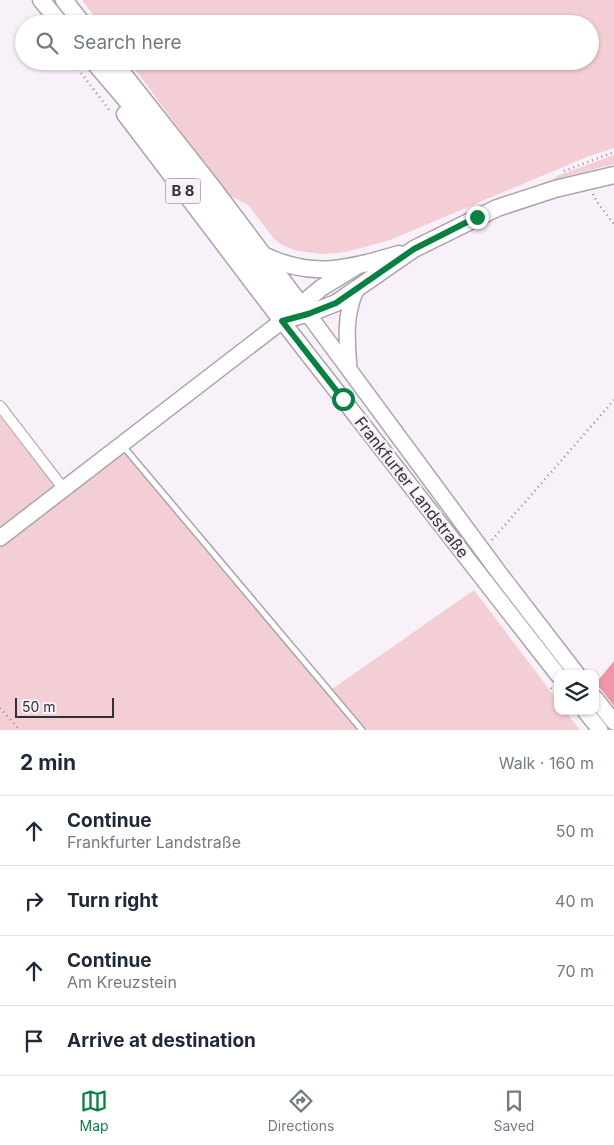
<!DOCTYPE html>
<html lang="en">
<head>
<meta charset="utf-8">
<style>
	:root { --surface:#fff; --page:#f6f6f7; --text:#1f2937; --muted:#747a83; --line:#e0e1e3; --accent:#0b8043 }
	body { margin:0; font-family:Inter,sans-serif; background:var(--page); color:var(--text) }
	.controls { position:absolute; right:15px; bottom:15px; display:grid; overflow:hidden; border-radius:10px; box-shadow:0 1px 4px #0004 }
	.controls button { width:45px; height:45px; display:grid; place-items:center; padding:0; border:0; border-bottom:1px solid var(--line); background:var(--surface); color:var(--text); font:25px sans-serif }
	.scale { position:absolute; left:15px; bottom:12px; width:99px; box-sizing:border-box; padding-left:5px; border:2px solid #333033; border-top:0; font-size:14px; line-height:18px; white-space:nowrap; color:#333033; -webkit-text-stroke:4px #f9f1f9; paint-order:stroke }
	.stop { position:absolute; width:15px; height:15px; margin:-11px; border:4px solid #0b8043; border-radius:50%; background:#fff }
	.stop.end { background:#0b8043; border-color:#fff; box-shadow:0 1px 5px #0008 }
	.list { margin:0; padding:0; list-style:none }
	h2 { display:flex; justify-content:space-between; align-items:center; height:65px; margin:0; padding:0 20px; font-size:21px }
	h2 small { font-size:16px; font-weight:400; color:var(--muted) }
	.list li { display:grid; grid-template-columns:32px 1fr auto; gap:15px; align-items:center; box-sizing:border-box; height:70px; padding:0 20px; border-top:1px solid var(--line) }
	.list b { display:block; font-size:19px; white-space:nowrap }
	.list p { margin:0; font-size:16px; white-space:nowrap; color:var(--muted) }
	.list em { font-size:16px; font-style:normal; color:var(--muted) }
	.icon { flex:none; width:28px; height:28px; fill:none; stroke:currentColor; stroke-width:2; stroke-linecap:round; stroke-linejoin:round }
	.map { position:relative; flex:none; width:614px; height:730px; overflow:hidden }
	.search { position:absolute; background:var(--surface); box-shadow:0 1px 4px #0004; left:15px; right:15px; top:15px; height:55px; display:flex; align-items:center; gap:12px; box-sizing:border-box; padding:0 18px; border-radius:28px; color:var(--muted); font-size:19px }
	.sheet { height:345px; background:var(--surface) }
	nav { display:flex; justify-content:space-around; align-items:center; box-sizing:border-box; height:70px; border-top:1px solid var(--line); background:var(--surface); font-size:14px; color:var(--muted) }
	nav a { display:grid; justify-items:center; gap:2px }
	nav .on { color:var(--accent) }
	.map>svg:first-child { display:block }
	.green { fill:#f4ced5 }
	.forest { fill:#f195aa }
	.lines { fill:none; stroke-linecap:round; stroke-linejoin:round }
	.lane-casing { stroke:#aba4ab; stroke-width:8 }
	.street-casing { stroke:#aba4ab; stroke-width:12 }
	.secondary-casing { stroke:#aba4ab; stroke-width:18 }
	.primary-casing { stroke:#aba4ab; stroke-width:19 }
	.path { stroke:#958f95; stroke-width:2.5; stroke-dasharray:1 4; stroke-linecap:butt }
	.lane { stroke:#fff; stroke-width:5 }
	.street { stroke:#fff; stroke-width:10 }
	.secondary { stroke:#fff; stroke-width:15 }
	.primary { stroke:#fff; stroke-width:16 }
	.route { stroke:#0b8043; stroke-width:6 }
	.labels { text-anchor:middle; stroke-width:4.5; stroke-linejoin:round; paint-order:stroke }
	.shield { fill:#f9f1f9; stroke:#6e6a6e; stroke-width:1 }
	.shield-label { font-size:15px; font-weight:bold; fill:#333033 }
	.street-label { font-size:16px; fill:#333033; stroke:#f9f1f9 }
</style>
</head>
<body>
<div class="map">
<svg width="614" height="730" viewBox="0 0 614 730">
	<rect width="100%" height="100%" fill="#f9f1f9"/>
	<!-- green -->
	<path class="green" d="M82 0H614V148L589 156 390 240 346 252 323 254 297 251 282 245 275 240 248 205 227 194 129 61H590V24H100Z
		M614 155V164L553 180 557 176Z
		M0 400 63 478 0 532Z
		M120 452 129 456 357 730H0V546L29 522Z
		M474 590 558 701V711H565L580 730H367L332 689Z"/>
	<!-- forest -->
	<path class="forest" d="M614 661V706L596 683Z"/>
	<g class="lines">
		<!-- lane casing -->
		<g class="lane-casing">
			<path id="lane" d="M123 446 362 730"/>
		</g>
		<!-- street casing -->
		<g class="street-casing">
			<path id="street" d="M0 406 63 488"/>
		</g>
		<!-- secondary casing -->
		<g class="secondary-casing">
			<path id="secondary" d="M282 321 558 675
				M349 369C347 341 344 316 356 290
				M0 538 282 321 308 314 500 574 577 674
				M595 698 614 722
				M585 711 600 730"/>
		</g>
		<!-- primary casing -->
		<g class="primary-casing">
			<path id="primary" d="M41 0 61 24
				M64 0 83 24
				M93 61 161 141 280 297 290 306 308 314 336 303 414 249 497 208 555 189 614 175
				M113 61 213 188 304 309
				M125 114 282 321 321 288 357 266
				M263 255C313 279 348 269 399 254"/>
		</g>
		<!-- path -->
		<path class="path" d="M72 61 110 111
			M564 171 614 152
			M593 194 597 202 614 224
			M492 540 614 400
			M551 688 558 696
			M0 708 20 730"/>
		<!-- lane -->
		<use href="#lane" class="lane"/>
		<!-- street -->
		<use href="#street" class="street"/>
		<!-- secondary -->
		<use href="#secondary" class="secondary"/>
		<!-- primary -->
		<use href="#primary" class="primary"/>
	</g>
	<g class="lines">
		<!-- route -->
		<path class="route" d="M343 399 282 321 308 314 336 303 414 249 477 217"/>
	</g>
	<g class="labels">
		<!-- shield labels -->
		<rect class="shield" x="165.5" y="178.5" width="35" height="25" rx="4"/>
		<g class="shield-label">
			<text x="183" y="196">B 8</text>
		</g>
		<!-- street labels -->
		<g class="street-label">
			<text transform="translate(412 487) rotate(52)" y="6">Frankfurter Landstraße</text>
		</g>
	</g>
</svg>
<div class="controls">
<button><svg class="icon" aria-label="layers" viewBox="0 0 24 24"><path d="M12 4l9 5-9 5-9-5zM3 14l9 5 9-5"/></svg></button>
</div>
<div class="scale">50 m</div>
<div class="stop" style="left:343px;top:399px"></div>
<div class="stop end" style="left:477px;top:217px"></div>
<div class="search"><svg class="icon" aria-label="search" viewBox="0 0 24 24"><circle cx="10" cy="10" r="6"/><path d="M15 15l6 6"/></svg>Search here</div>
</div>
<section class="sheet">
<h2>2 min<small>Walk · 160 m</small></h2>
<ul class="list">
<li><svg class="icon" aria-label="ahead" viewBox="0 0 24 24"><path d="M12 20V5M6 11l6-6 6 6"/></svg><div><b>Continue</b><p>Frankfurter Landstraße</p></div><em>50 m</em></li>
<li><svg class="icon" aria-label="right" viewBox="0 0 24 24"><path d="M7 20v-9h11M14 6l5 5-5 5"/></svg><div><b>Turn right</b></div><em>40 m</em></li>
<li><svg class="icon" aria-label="ahead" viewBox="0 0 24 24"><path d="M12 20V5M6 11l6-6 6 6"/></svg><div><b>Continue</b><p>Am Kreuzstein</p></div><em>70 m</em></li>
<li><svg class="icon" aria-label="arrive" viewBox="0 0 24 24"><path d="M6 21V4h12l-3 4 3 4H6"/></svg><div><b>Arrive at destination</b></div></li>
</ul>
</section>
<nav>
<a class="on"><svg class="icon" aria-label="map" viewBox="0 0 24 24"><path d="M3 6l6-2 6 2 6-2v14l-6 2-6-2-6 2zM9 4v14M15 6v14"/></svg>Map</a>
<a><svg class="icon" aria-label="directions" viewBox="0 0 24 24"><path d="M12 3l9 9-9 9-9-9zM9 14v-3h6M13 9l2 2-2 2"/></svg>Directions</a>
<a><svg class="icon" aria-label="saved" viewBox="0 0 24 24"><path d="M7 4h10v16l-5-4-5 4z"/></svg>Saved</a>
</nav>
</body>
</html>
